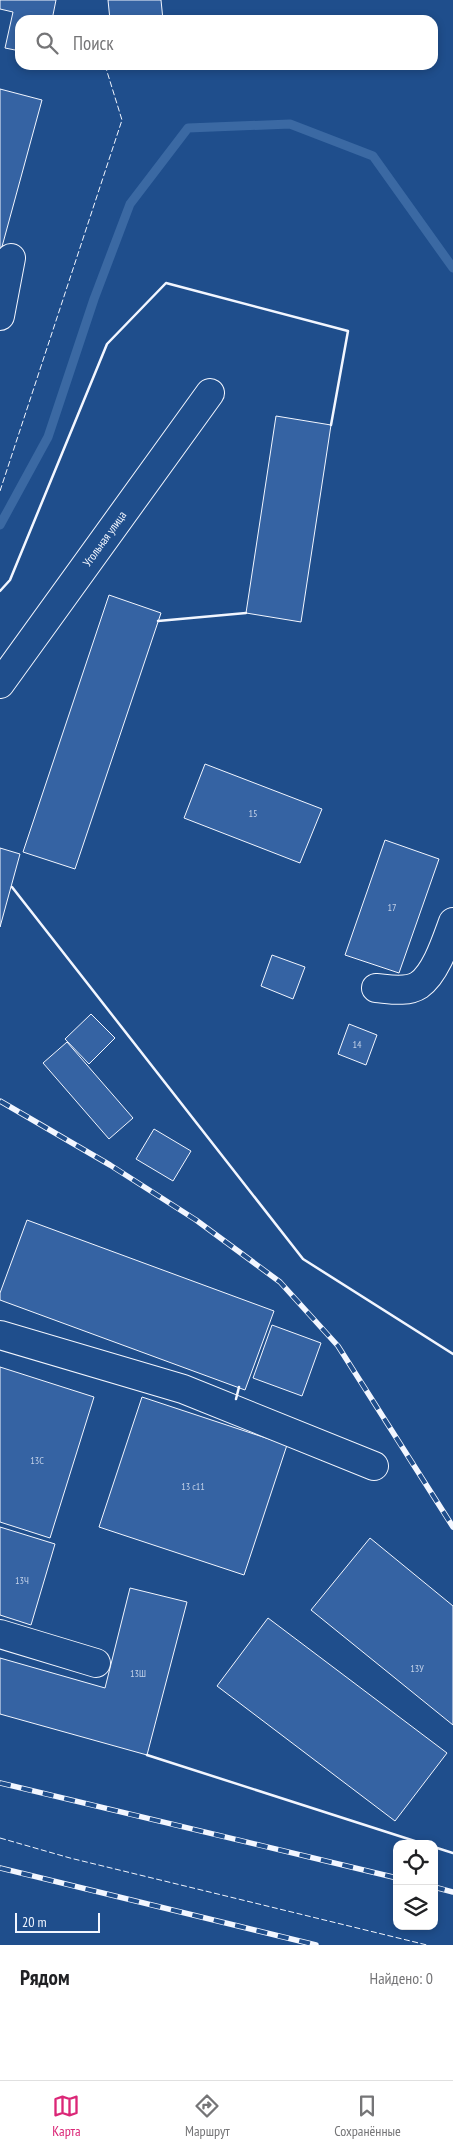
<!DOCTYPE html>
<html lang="ru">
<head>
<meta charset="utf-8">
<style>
	:root { --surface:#fff; --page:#f2f2f2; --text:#202124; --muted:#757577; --line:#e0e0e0; --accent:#db2777 }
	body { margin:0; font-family:"PT Sans Narrow",sans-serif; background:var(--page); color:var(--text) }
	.controls { position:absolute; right:15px; bottom:15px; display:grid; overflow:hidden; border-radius:10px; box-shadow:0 2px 8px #0003 }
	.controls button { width:45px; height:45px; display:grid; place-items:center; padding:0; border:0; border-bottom:1px solid var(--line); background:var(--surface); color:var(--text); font:25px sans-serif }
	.scale { position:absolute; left:15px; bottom:12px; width:85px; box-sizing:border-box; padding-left:5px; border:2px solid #f2f6ff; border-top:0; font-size:14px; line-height:18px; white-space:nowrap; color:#f2f6ff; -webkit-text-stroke:4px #1f4e8c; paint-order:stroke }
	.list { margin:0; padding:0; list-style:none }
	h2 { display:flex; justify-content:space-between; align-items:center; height:65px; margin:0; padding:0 20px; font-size:21px }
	h2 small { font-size:16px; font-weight:400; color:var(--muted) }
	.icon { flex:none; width:28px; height:28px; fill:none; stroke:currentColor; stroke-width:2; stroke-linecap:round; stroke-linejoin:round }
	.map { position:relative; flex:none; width:453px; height:1945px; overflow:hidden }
	.search { position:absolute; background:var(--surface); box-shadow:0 2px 8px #0003; left:15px; right:15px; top:15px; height:55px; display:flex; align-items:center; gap:12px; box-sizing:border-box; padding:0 18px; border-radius:15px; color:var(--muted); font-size:19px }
	.sheet { height:135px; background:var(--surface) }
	nav { display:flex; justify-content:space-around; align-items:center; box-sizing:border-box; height:70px; border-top:1px solid var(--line); background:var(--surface); font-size:14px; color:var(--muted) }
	nav a { display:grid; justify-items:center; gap:2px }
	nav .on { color:var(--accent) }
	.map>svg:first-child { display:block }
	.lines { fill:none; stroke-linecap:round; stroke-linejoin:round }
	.stream { stroke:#3b69a3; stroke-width:9 }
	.building { fill:#3563a3; stroke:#f2f6ff }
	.minor-casing { stroke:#f2f6ff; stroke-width:30 }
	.minor { stroke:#1f4e8c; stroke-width:28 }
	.rail-casing { stroke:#f2f6ff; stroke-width:5.5 }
	.rail { stroke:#1f4e8c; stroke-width:4; stroke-dasharray:11; stroke-linecap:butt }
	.fence { stroke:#f2f6ff; stroke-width:1; stroke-dasharray:6 2.5; stroke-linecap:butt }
	.wall { stroke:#f2f6ff; stroke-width:2.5 }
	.labels { text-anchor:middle; stroke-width:4; stroke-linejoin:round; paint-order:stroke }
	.number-label { font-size:10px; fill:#c3d1e8 }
	.street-label { font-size:12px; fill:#f2f6ff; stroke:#1f4e8c }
</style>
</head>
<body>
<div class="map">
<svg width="453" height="1945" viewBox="0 0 453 1945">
	<rect width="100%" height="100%" fill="#1f4e8c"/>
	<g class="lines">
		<!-- stream -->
		<path class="stream" d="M0 525 48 437 94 299 130 204 188 128 290 124 373 156 453 268"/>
	</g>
	<!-- building -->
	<path class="building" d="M0 0H56L52 20 39 18 38 20H20V51L5 48 13 12 0 9Z
		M108 0H161L163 20H110Z
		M0 89 42 100 0 254Z
		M276 416 331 425 301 622 246 613Z
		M109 595 161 613 75 869 23 852Z
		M205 764 322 809 300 863 184 818Z
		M385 840 439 859 399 973 345 955Z
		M0 848 20 854 0 927Z
		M272 955 305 967 293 999 261 986Z
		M91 1014 115 1038 89 1064 65 1039Z
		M349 1024 377 1035 366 1065 338 1054Z
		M67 1042 133 1118 109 1139 43 1063Z
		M154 1129 191 1151 173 1181 136 1159Z
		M27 1220 274 1311 245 1390 0 1300V1293Z
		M272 1325 321 1343 302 1396 253 1378Z
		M0 1367 94 1397 50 1538 0 1522Z
		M142 1397 287 1445 244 1575 99 1527Z
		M0 1527 55 1544 31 1625 0 1615Z
		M370 1538 453 1606V1725L311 1610Z
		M130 1588 187 1602 147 1755 0 1714V1658L105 1688Z
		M268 1618 447 1753 395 1821 217 1686Z"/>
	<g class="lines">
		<!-- minor casing -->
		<g class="minor-casing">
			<g id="minor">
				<path d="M0 316 11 258"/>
				<path id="s1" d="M0 684 210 393"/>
				<path d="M376 988C389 989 407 993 419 985 436 973 446 941 453 922"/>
				<path d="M0 1335 183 1389 374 1466"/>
				<path d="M0 1634 96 1663"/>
			</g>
		</g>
		<!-- minor -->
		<use href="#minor" class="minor"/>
		<!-- rail casing -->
		<g class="rail-casing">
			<path id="rail" d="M0 1101 110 1165 196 1220 280 1282 338 1346 453 1527
				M0 1783 397 1878
				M0 1868 316 1945
				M434 1887 453 1892"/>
		</g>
		<!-- rail -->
		<use href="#rail" class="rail"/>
		<!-- fence -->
		<path class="fence" d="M0 491 122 120 105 65
			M0 1838 70 1858 427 1945"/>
		<!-- wall -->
		<path class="wall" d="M0 591 10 580 107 344 166 283 348 331 331 425
			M158 621 246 613
			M12 887 303 1259 453 1354
			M236 1399 239 1387
			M147 1755 424 1844
			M434 1847 453 1853"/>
	</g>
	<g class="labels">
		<!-- number labels -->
		<g class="number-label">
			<text x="253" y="817">15</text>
			<text x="392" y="911">17</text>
			<text x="357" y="1048">14</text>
			<text x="37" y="1464">13С</text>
			<text x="193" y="1490">13 с11</text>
			<text x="22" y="1584">13Ч</text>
			<text x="417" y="1672">13У</text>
			<text x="138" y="1677">13Ш</text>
		</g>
		<!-- street labels -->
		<g class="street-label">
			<text dy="4" stroke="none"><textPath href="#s1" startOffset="179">Угольная улица</textPath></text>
		</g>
	</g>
</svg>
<div class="controls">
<button><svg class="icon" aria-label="locate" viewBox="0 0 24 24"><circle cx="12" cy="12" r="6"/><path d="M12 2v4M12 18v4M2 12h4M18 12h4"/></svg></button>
<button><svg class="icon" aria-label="layers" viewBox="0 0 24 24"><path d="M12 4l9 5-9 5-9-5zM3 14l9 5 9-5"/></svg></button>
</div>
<div class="scale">20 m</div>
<div class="search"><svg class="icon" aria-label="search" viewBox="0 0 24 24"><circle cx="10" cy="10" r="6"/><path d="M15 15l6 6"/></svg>Поиск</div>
</div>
<section class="sheet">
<h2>Рядом<small>Найдено: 0</small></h2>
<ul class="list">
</ul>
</section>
<nav>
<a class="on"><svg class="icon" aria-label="map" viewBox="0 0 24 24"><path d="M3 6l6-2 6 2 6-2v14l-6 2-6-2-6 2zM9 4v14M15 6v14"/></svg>Карта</a>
<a><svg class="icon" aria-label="directions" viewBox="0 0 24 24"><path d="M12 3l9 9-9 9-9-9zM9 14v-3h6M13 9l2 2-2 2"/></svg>Маршрут</a>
<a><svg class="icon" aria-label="saved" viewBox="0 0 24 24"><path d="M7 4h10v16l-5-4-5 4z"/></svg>Сохранённые</a>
</nav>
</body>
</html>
